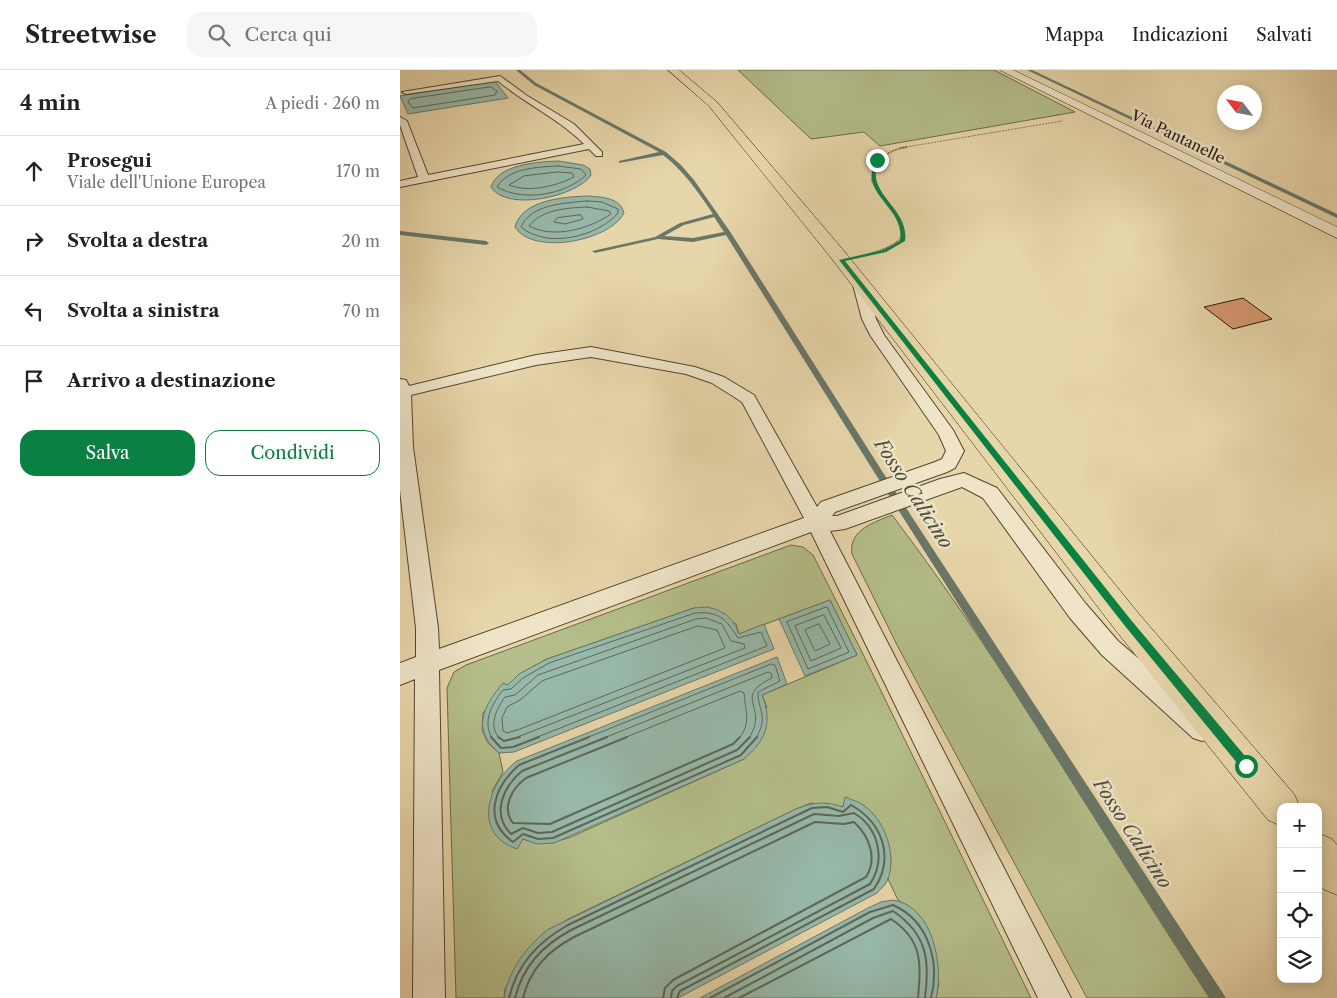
<!DOCTYPE html>
<html lang="it">
<head>
<meta charset="utf-8">
<style>
	:root { --surface:#fff; --page:#f6f6f6; --text:#222; --muted:#767676; --line:#e0e0e0; --accent:#0b8043 }
	body { margin:0; font-family:"Libre Caslon Text",serif; background:var(--page); color:var(--text) }
	.controls { position:absolute; right:15px; bottom:15px; display:grid; overflow:hidden; border-radius:10px; box-shadow:0 2px 12px #0003 }
	.controls button { width:45px; height:45px; display:grid; place-items:center; padding:0; border:0; border-bottom:1px solid var(--line); background:var(--surface); color:var(--text); font:25px sans-serif }
	.compass { position:absolute; left:817px; top:15px; width:45px; height:45px; border-radius:50%; background:var(--surface); box-shadow:0 2px 12px #0003; rotate:302deg }
	.stop { position:absolute; width:15px; height:15px; margin:-11px; border:4px solid #0b8043; border-radius:50%; background:#fff }
	.stop.end { background:#0b8043; border-color:#fff; box-shadow:0 1px 5px #0008 }
	.list { margin:0; padding:0; list-style:none }
	h2 { display:flex; justify-content:space-between; align-items:center; height:65px; margin:0; padding:0 20px; font-size:21px }
	h2 small { font-size:16px; font-weight:400; color:var(--muted) }
	.list li { display:grid; grid-template-columns:32px 1fr auto; gap:15px; align-items:center; box-sizing:border-box; height:70px; padding:0 20px; border-top:1px solid var(--line) }
	.list b { display:block; font-size:19px; white-space:nowrap }
	.list p { margin:0; font-size:16px; white-space:nowrap; color:var(--muted) }
	.list em { font-size:16px; font-style:normal; color:var(--muted) }
	.actions { display:flex; gap:10px; padding:15px 20px }
	.actions a { flex:1; padding:11px 0; border:1px solid var(--accent); border-radius:15px; text-align:center; font-size:18px; color:var(--accent) }
	.actions .main { background:var(--accent); color:#fff }
	.icon { flex:none; width:28px; height:28px; fill:none; stroke:currentColor; stroke-width:2; stroke-linecap:round; stroke-linejoin:round }
	.map { position:relative; flex:none; width:937px; height:928px; overflow:hidden }
	header { display:flex; align-items:center; gap:30px; box-sizing:border-box; height:70px; padding:0 25px; background:var(--surface); border-bottom:1px solid var(--line) }
	header strong { font-size:24px }
	nav { display:flex; gap:28px; margin-inline-start:auto; font-size:18px }
	.search { width:350px; height:45px; background:var(--page); display:flex; align-items:center; gap:12px; box-sizing:border-box; padding:0 18px; border-radius:15px; color:var(--muted); font-size:19px }
	main { display:flex }
	aside { flex:1; background:var(--surface) }
	.map>svg:first-child { display:block }
	.green { fill:#b4be8a; stroke:#6c6a48; fill-rule:evenodd }
	.water { fill:#97b9aa; stroke:#697769 }
	.lines { fill:none; stroke-linecap:round; stroke-linejoin:round }
	.shore-far1 { stroke:#5d6758; stroke-width:1 }
	.shore { stroke:#5d6758; stroke-width:2 }
	.stream { fill:#697769; fill-rule:evenodd }
	.building { fill:#d89872; stroke:#231507 }
	.lane-casing { stroke:#544530; stroke-width:2 }
	.street-casing { stroke:#544530; stroke-width:1 }
	.primary-casing { stroke:#231507; stroke-width:1 }
	.path-far1 { stroke:#231507; stroke-width:1; stroke-dasharray:0.5 1; stroke-linecap:butt }
	.path { stroke:#231507; stroke-width:2; stroke-dasharray:0.5 1; stroke-linecap:butt }
	.lane { fill:#efe4c8; fill-rule:evenodd }
	.street { fill:#efe4c8; fill-rule:evenodd }
	.primary { fill:#e7d6aa; fill-rule:evenodd }
	.route { fill:#0b8043 }
	.labels { text-anchor:middle; stroke-width:5; stroke-linejoin:round; paint-order:stroke }
	.far-street-label { font-size:15px; fill:#231507; stroke:#efe4c8 }
	.water-label { font-size:19px; font-style:italic; fill:#4c4e40; stroke:#efe4c8 }
</style>
</head>
<body>
<header>
<strong>Streetwise</strong>
<div class="search"><svg class="icon" aria-label="search" viewBox="0 0 24 24"><circle cx="10" cy="10" r="6"/><path d="M15 15l6 6"/></svg>Cerca qui</div>
<nav><a>Mappa</a><a>Indicazioni</a><a>Salvati</a></nav>
</header>
<main>
<aside>
<h2>4 min<small>A piedi · 260 m</small></h2>
<ul class="list">
<li><svg class="icon" aria-label="ahead" viewBox="0 0 24 24"><path d="M12 20V5M6 11l6-6 6 6"/></svg><div><b>Prosegui</b><p>Viale dell'Unione Europea</p></div><em>170 m</em></li>
<li><svg class="icon" aria-label="right" viewBox="0 0 24 24"><path d="M7 20v-9h11M14 6l5 5-5 5"/></svg><div><b>Svolta a destra</b></div><em>20 m</em></li>
<li><svg class="icon" aria-label="left" viewBox="0 0 24 24"><path d="M17 20v-9H6M10 6l-5 5 5 5"/></svg><div><b>Svolta a sinistra</b></div><em>70 m</em></li>
<li><svg class="icon" aria-label="arrive" viewBox="0 0 24 24"><path d="M6 21V4h12l-3 4 3 4H6"/></svg><div><b>Arrivo a destinazione</b></div></li>
</ul>
<div class="actions"><a class="main">Salva</a><a>Condividi</a></div>
</aside>
<div class="map">
<svg width="937" height="928" viewBox="0 0 937 928">
	<rect width="100%" height="100%" fill="#e7d6aa"/>
	<filter id="stains"><feTurbulence type="fractalNoise" baseFrequency=".004" numOctaves="4"/><feColorMatrix values="0 0 0 0 .2 0 0 0 0 .09 0 0 0 0 .02 0 0 0 .5 -.17"/></filter>
	<radialGradient id="worn" r=".72"><stop offset=".6" stop-color="#630" stop-opacity="0"/><stop offset="1" stop-color="#630" stop-opacity=".3"/></radialGradient>
	<!-- green -->
	<path class="green" d="M338 0H594L675 42 480 76 464 62 411 69Z
		M492 445C609 599 703 768 810 928H687L497 575 452 484C448 460 475 452 492 445Z
		M391 475 403 477 413 485 462 582 631 928H536L539 913 516 843 498 830 488 809 491 787 446 727 443 737 411 733 396 739 166 850 105 918 104 928H56L47 618 54 602 66 595ZM430 530 457 585 362 625 367 637 344 689 171 767C153 773 141 775 123 769L116 779 92 721 103 702 99 683 88 673 82 660 83 643 119 604 147 589 294 538 336 554 339 564Z"/>
	<!-- water -->
	<path class="water" d="M95 11 108 28 8 44 0 26Z
		M158 91 183 95 190 99 191 105C177 127 106 142 91 117 98 94 138 92 158 91Z
		M187 126C201 127 220 127 224 143 210 171 133 186 115 157 122 130 163 127 187 126Z
		M430 530 457 585 405 606 379 549Z
		M307 537C324 541 333 547 339 564L364 554 374 579 114 682 99 683C71 659 83 637 103 613L108 615 119 604 147 589 294 538Z
		M377 587 387 614 362 625C373 653 366 670 344 689L154 773 137 774 123 769 117 779C112 777 107 775 103 772 74 751 94 707 117 691Z
		M445 727C451 730 458 731 463 735 485 749 498 787 487 811 485 816 480 819 477 823L278 928H104C109 899 125 879 147 860L396 739C414 732 425 731 443 737Z
		M493 830C533 836 544 896 536 928H300L468 838 481 832Z"/>
	<g class="lines">
		<!-- shore-far1 -->
		<path class="shore-far1" d="M91 17 97 21 95 25 13 38 8 32 10 29Z
			M158 96 181 99 186 105C165 125 123 132 97 117 108 98 138 97 158 96Z
			M158 102 172 103 174 107C156 116 129 123 109 115L124 106Z
			M187 131 202 132 218 139V143C197 167 147 179 121 157 131 134 165 133 187 131Z
			M187 137 209 141 211 144C189 159 154 169 129 156 142 139 168 138 187 137Z
			M181 145 183 149 165 154 154 152 157 148Z
			M427 537 449 582 408 599 387 552Z
			M424 545 441 578 411 591 395 556Z
			M419 554 430 574 415 581 405 560Z
			M298 556 317 560 325 578 120 659 107 663 103 661 102 648 107 637 120 630 142 611Z
			M92 668C82 651 92 634 103 620L111 619 123 608 149 593 295 543C319 541 326 549 338 568L361 562 367 576 135 668
			M100 668C87 657 97 638 105 627L115 625 138 605 296 549 306 548 322 554 331 571 344 574 345 578 115 668
			M186 668 371 594 375 595 380 611 358 622C358 642 369 646 356 668
			M204 668 368 602 371 603 372 608C331 628 370 636 349 668
			M224 668 340 621 344 623C345 641 352 653 339 668"/>
		<!-- shore -->
		<path class="shore" d="M91 667 101 678 113 677 139 667
			M98 667 104 671 120 667
			M189 667 119 695C94 717 82 750 113 772L123 764 138 769 153 768 341 685 357 667
			M207 667 122 701C103 717 91 744 111 764L123 758 138 763 152 762 337 680 350 667
			M227 667 126 708C112 718 101 738 113 753L150 754 333 674 340 667
			M109 928C117 894 138 872 168 855L412 738 427 737 443 742 451 735C483 753 495 788 474 819L280 921 277 928
			M115 928C123 896 142 876 171 860L414 744 439 746 454 743C479 758 486 790 470 814L277 916 272 921 271 928
			M123 928C130 899 148 881 174 867L415 752 444 754 454 752C469 766 478 788 466 807L273 910 265 918 263 928
			M310 928 470 842 493 835C529 851 540 892 531 928
			M324 928 473 848 493 841C527 864 530 890 525 928
			M339 928 491 849C523 870 521 894 518 928"/>
		<!-- stream -->
		<path class="stream" d="M116 0H120L136 13 266 82 281 95 294 110 331 163 482 401 826 928H809L476 405 326 165 293 172 258 169 195 183 192 181 255 167 280 153 313 144C298 122 284 101 263 85L219 93V91L259 82 134 15ZM314 147 324 162 293 168 264 166 284 155Z
			M627 0H632L937 144V148Z
			M0 161 86 171 89 173 86 175 0 165Z"/>
	</g>
	<!-- building -->
	<path class="building" d="M843 228 872 249 833 259 804 237Z"/>
	<g class="lines">
		<!-- lane casing -->
		<g class="lane-casing">
			<path id="lane" d="M100 6 126 25 174 54 202 82V86H196L189 79 0 117V111L18 107 0 55V47L7 51 28 105 184 74C159 49 126 34 98 11L6 24 2 22Z
				M459 207 466 211 476 249 484 265 553 360 564 381 555 398 547 402 435 442 432 446H437L540 409 564 403 597 418 686 534 718 571 811 650 815 659 811 668 802 671 793 668 702 585 670 548 583 428 562 417 445 459 430 461 671 928H638L411 462 39 600 45 928H13L15 609 0 615V593L16 587V558L0 420V309L6 310 9 316 136 285 191 277 295 297 324 307 354 325 417 437 421 432 535 392 542 389 546 381 539 365 470 265 462 249 452 211ZM191 287 286 304 312 313 342 332 404 448 39 579 38 558 13 377 11 325 136 295Z"/>
		</g>
		<!-- street casing -->
		<g class="street-casing">
			<path id="street" d="M600 0H613L937 157V168Z"/>
		</g>
		<!-- primary casing -->
		<g class="primary-casing">
			<path id="primary" d="M268 0H279L317 32 444 181 739 544 894 724 900 737H881V756L868 750 717 562 432 189 309 36Z
				M918 763 932 769 937 775V825L923 819 918 814Z"/>
		</g>
		<!-- path-far1 -->
		<path class="path-far1" d="M500 78 662 51"/>
		<!-- path -->
		<path class="path" d="M469 184C532 166 492 148 472 111 473 90 488 80 507 77"/>
		<!-- lane -->
		<use href="#lane" class="lane"/>
		<!-- street -->
		<use href="#street" class="street"/>
		<!-- primary -->
		<use href="#primary" class="primary"/>
	</g>
	<!-- route -->
	<path class="route" d="M476 90H479C463 124 510 137 505 171L486 182 445 191 731 550 850 692V699H842L725 556 439 190 483 180 500 171C506 137 457 124 476 90Z"/>
	<g class="labels">
		<!-- far-street labels -->
		<g class="far-street-label">
			<text transform="translate(778 67) rotate(26)" y="5">Via Pantanelle</text>
		</g>
		<!-- water labels -->
		<g class="water-label">
			<text transform="translate(514 423) rotate(57)" y="7">Fosso Calicino</text>
			<text transform="translate(733 763) rotate(57)" y="7">Fosso Calicino</text>
		</g>
	</g>
	<rect width="100%" height="100%" filter="url(#stains)"/>
	<rect width="100%" height="100%" fill="url(#worn)"/>
</svg>
<div class="controls">
<button>+</button>
<button>−</button>
<button><svg class="icon" aria-label="locate" viewBox="0 0 24 24"><circle cx="12" cy="12" r="6"/><path d="M12 2v4M12 18v4M2 12h4M18 12h4"/></svg></button>
<button><svg class="icon" aria-label="layers" viewBox="0 0 24 24"><path d="M12 4l9 5-9 5-9-5zM3 14l9 5 9-5"/></svg></button>
</div>
<svg class="compass" viewBox="-18 -18 36 36"><path d="M0-13l5 13h-10z" fill="#e53935"/><path d="M0 13l5-13h-10z" fill="#767676"/></svg>
<div class="stop" style="left:846px;top:696px"></div>
<div class="stop end" style="left:477px;top:90px"></div>
</div>
</main>
</body>
</html>
